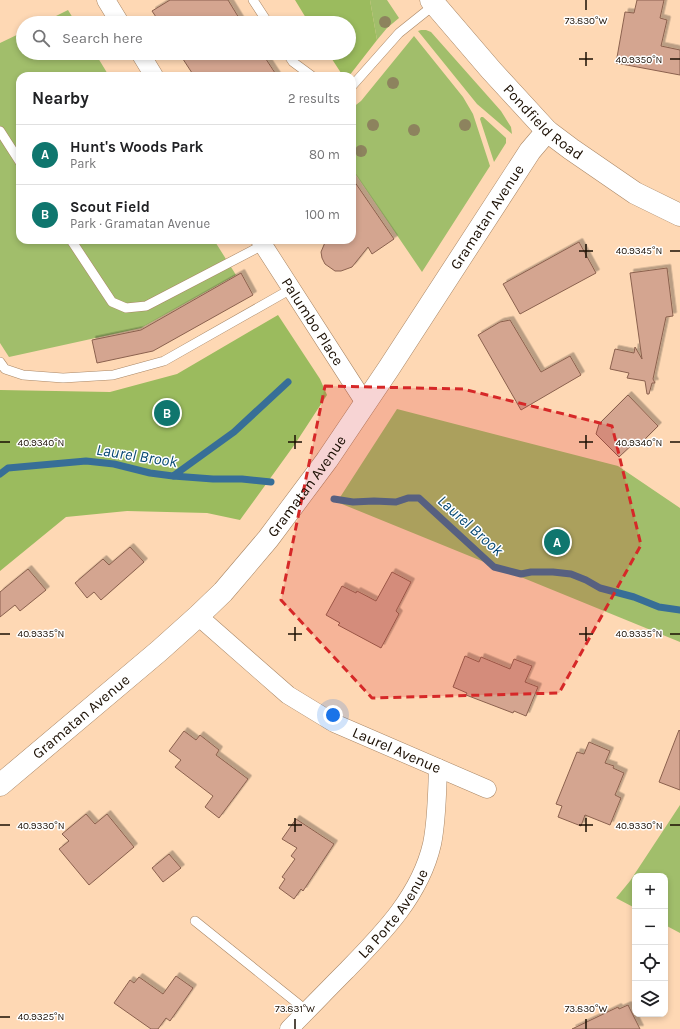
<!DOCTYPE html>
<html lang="en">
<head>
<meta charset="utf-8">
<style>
	:root { --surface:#fff; --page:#f2f2f2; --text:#202124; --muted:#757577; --line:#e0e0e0; --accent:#0f766e }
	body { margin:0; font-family:Karla,sans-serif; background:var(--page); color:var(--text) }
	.controls { position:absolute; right:12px; bottom:12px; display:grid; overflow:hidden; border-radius:8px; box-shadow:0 2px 6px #0003 }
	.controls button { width:36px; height:36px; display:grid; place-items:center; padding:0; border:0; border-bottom:1px solid var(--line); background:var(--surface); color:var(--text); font:20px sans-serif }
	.you { position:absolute; left:333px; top:715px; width:14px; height:14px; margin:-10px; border:3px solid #fff; border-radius:50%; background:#1a73e8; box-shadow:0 0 0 6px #1a73e833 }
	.badge { display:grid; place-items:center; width:26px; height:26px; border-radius:50%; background:var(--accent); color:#fff; font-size:13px; font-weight:700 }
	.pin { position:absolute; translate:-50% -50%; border:2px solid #fff; box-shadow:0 1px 4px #0006 }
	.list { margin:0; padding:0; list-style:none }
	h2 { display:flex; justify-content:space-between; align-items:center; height:52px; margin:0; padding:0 16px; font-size:17px }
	h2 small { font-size:13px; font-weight:400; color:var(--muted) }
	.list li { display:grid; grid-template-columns:26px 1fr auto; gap:12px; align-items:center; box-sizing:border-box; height:60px; padding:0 16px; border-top:1px solid var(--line) }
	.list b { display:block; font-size:15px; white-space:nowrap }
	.list p { margin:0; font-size:13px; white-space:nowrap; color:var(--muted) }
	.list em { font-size:13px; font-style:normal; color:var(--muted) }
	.icon { flex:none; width:22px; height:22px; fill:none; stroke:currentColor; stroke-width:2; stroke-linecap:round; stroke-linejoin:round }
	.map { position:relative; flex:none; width:680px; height:1029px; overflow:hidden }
	.search { position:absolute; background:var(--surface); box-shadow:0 2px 6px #0003; left:16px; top:16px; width:340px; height:44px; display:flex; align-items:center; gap:10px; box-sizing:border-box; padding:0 14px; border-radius:22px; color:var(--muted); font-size:15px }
	.panel { position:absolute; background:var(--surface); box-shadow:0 2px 6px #0003; left:16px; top:72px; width:340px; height:172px; border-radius:12px }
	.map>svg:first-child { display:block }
	.green { fill:#a1be6b }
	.forest { fill:#9bbb5e }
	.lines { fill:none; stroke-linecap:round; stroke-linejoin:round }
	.stream { stroke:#376e97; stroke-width:7 }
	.building { fill:#d4a590; stroke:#8b614e; filter:url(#shadow) }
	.service-casing { stroke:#a98665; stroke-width:10 }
	.minor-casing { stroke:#a98665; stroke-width:19 }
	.tertiary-casing { stroke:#a98665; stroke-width:23 }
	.service { stroke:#fff; stroke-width:9 }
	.minor { stroke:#fff; stroke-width:18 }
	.tertiary { stroke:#fff; stroke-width:22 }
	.tree { fill:#8d835e }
	.marked { fill:#d62828; fill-opacity:0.2; stroke:#d62828; stroke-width:3; stroke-dasharray:8 5; stroke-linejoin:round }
	.ticks { fill:none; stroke:#1b0f03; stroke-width:1.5 }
	.labels { text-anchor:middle; stroke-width:3; stroke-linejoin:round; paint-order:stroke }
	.street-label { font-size:15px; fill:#1b0f03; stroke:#fff }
	.water-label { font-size:16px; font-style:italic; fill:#084973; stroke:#fff }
	.ticks-label { font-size:10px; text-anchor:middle; fill:#1b0f03; stroke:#fff; stroke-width:3; stroke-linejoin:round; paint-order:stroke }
</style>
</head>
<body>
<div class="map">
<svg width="680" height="1029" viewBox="0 0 680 1029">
	<defs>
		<filter id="shadow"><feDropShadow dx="3.5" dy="-3.5" stdDeviation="0" flood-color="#0004"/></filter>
	</defs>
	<rect width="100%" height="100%" fill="#fed8b4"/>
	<!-- green -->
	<path class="green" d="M370 0H387L399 18 387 28 377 40Z
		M68 10 76 23H42Z
		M421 30H426L431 32 501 111 511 127 512 134 477 104 418 31Z
		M23 32V53H95L109 76H20V240H214L236 275 141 328 9 357 0 343V43Z
		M414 36 463 97 473 114 490 166 422 272 352 169V165L354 164 352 161V108L361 101Z
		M481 117H483L506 138V143L494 162 480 119Z
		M397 409 618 466 680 508V642L337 502Z
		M680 805V933L665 925V876H635V908L616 898 630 881Z"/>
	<!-- forest -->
	<path class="forest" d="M295 0H370L377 40 349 76H343L328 53H349V23H309Z
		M278 315 320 379 327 395 295 444 240 520 207 513 127 511 66 517 0 571V390L110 392 177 374Z"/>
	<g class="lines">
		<!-- stream -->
		<path class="stream" d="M0 474 8 468 86 461 114 464 150 473 173 476 213 479H242L271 482
			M173 476 234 432 288 382
			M334 499 353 502 374 501 396 502 408 498H419L494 567 521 574 531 572H553L571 574 586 580 600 588 634 597 659 607 680 610"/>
	</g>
	<!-- building -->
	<path class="building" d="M170 0H228L242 23H160L152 11Z
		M637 0H664L660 18 667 20 661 46 680 50V75L616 63 625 12 634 13Z
		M179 53H262L277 76H194Z
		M352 178 394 239 372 254 368 247 352 267 341 271H335L325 264 322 258 321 252 326 240H352Z
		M579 242 596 273 520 314 503 284Z
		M667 268 673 316 666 317 653 379 655 383H652L649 394H647L645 381 627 378 629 373 610 369 615 349 634 353 635 347 642 359 630 273Z
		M241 273 253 295 153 351 97 363 92 340 141 330Z
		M510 320 541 372 570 356 581 375 521 410 478 335 500 322Z
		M628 395 658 426 641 443 638 439 619 457 596 434 599 424Z
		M130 547 144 562 101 600 94 592 87 598 75 583 103 559 109 565Z
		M28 569 46 590 20 611 15 605 0 617V592Z
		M392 572 411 582 396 611 399 614 381 648 338 625 340 623 326 615 342 586 356 593 357 591 376 601Z
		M465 656 479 662 481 657 510 669 514 659 532 666 525 682 538 687 526 716 514 711 513 713 466 695 467 693 453 687Z
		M679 730 680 731V790L659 782Z
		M184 731 196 740 200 735 219 750 216 755 248 779 219 818 205 807 213 796 175 767 181 760 169 751Z
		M589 742 610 751 605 763 614 766 613 768 624 773 615 795 621 798 610 825 585 815 581 826 558 817 562 806 556 804 577 752 584 754Z
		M86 814 95 824 107 814 134 847 89 885 59 849 69 841 62 834Z
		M296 819 334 844 303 891 301 889 294 899 279 888 285 879 282 877 295 859 291 856 297 848 282 839Z
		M169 854 181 868 163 882 152 868Z
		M176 976 193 988 170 1021 166 1018 158 1029H151L114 1003 130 980 134 983 139 977 163 994Z
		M628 1005 640 1029H572L618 1007 619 1009Z"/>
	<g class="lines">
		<!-- service casing -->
		<g class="service-casing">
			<path id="service" d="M253 0 268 23
				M287 53 293 62 312 76
				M352 86 399 33 434 5
				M0 131 20 162
				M71 240 112 302 126 308 146 306 263 245
				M0 362 5 369 23 375 63 378 113 375 164 361 291 289
				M195 921 307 1011"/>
		</g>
		<!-- minor casing -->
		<g class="minor-casing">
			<g id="minor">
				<path d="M106 0 120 23"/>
				<path d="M140 53 154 76"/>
				<path id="s1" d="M260 240 365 403"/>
				<path id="s2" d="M198 616 288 695 334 723 487 789"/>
				<path id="s3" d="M289 1029C308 1010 327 990 346 971 382 934 420 896 432 844 437 820 437 793 438 768"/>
			</g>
		</g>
		<!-- tertiary casing -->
		<g class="tertiary-casing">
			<g id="tertiary">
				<path id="s4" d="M431 0 491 70 547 131 571 149 635 193 680 215"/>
				<path id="s5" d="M0 785 159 651 198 616 223 592 268 539 327 460 389 368 530 151 547 131"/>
			</g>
		</g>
		<!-- service -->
		<use href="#service" class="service"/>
		<!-- minor -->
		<use href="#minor" class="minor"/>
		<!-- tertiary -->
		<use href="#tertiary" class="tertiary"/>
	</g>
	<!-- trees -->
	<g class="tree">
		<circle cx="385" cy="22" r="6"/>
		<circle cx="393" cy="83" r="6"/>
		<circle cx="373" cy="125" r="6"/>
		<circle cx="465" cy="125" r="6"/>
		<circle cx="414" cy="130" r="6"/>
		<circle cx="361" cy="151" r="6"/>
	</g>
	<!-- marked area -->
	<path class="marked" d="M325 386 463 389 612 426 641 545 559 693 372 698 281 600Z"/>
	<!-- ticks -->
	<path class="ticks" d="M586 0V10M586 52V66M579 59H593M670 59H680M586 244V258M579 251H593M670 251H680M295 435V449M586 435V449M0 442H10M288 442H302M579 442H593M670 442H680M295 627V641M586 627V641M0 634H10M288 634H302M579 634H593M670 634H680M295 818V832M586 818V832M0 825H10M288 825H302M579 825H593M670 825H680M0 1017H10M295 1019V1029M586 1019V1029"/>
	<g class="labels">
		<!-- street labels -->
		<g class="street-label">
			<text dy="5" stroke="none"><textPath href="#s4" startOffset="166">Pondfield Road</textPath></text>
			<text dy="5" stroke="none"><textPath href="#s5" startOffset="754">Gramatan Avenue</textPath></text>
			<text dy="5" stroke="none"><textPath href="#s1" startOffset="97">Palumbo Place</textPath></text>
			<text dy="5" stroke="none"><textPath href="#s5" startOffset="430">Gramatan Avenue</textPath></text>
			<text dy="5" stroke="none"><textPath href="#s5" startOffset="106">Gramatan Avenue</textPath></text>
			<text dy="5" stroke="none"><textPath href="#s2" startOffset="242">Laurel Avenue</textPath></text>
			<text dy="5" stroke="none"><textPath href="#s3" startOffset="156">La Porte Avenue</textPath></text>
		</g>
		<!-- water labels -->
		<g class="water-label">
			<text transform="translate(137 455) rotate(9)" y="6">Laurel Brook</text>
			<text transform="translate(471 525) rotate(42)" y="6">Laurel Brook</text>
		</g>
	</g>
	<g class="ticks-label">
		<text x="586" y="24">73.830°W</text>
		<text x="639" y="63">40.9350°N</text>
		<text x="639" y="254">40.9345°N</text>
		<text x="41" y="446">40.9340°N</text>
		<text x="639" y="446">40.9340°N</text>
		<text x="41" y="637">40.9335°N</text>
		<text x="639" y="637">40.9335°N</text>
		<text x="41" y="829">40.9330°N</text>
		<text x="639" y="829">40.9330°N</text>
		<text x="295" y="1012">73.831°W</text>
		<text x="586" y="1012">73.830°W</text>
		<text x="41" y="1020">40.9325°N</text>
	</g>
</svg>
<div class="controls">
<button>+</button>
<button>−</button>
<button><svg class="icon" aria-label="locate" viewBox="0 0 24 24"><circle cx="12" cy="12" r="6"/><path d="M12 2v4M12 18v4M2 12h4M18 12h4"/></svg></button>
<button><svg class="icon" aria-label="layers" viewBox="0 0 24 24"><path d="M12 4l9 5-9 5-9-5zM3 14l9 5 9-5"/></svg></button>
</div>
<div class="you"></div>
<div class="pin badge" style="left:557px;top:542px">A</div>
<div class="pin badge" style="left:167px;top:413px">B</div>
<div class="search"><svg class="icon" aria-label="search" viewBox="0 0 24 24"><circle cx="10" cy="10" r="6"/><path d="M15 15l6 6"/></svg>Search here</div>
<section class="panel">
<h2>Nearby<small>2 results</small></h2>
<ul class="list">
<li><span class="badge">A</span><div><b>Hunt's Woods Park</b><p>Park</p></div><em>80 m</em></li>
<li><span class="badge">B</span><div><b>Scout Field</b><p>Park · Gramatan Avenue</p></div><em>100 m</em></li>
</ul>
</section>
</div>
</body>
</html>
